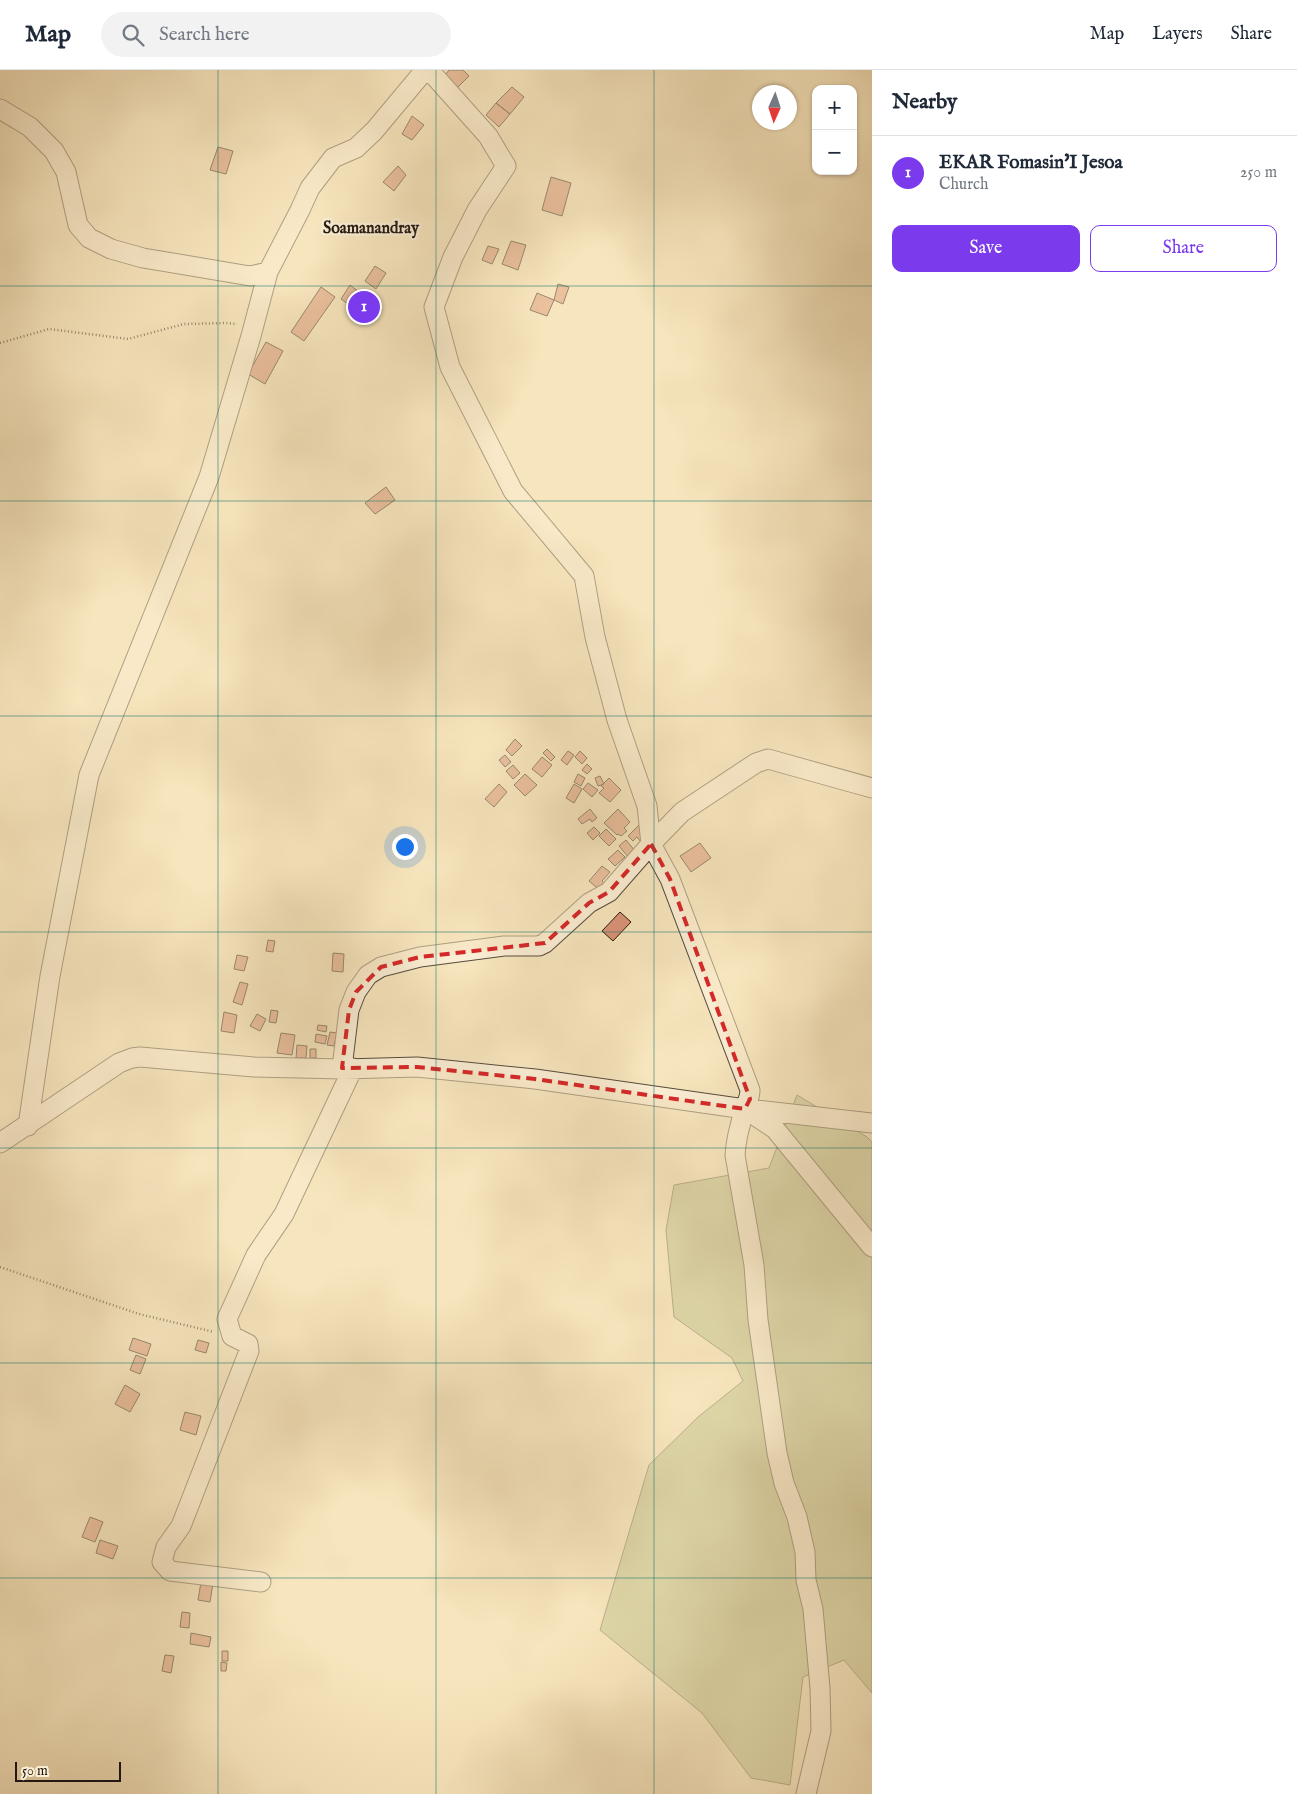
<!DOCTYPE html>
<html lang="en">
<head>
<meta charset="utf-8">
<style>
	:root { --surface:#fff; --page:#f2f2f3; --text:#1f2937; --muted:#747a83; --line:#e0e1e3; --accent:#7c3aed }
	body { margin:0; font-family:"IM FELL English",serif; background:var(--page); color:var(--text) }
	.controls { position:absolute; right:15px; top:15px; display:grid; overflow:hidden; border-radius:10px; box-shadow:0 1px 4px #0004 }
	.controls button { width:45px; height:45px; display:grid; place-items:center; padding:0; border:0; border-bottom:1px solid var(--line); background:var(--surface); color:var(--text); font:25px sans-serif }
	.compass { position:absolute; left:752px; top:15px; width:45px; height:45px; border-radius:50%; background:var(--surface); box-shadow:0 1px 4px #0004; rotate:183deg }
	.scale { position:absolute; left:15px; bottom:12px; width:106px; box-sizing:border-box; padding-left:5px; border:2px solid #231912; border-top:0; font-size:14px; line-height:18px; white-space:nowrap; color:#231912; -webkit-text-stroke:4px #faeed4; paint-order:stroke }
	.you { position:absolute; left:404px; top:776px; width:18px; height:18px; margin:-12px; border:4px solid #fff; border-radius:50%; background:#1a73e8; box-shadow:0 0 0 8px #1a73e833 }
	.badge { display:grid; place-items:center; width:32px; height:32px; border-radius:50%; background:var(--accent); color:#fff; font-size:16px; font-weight:700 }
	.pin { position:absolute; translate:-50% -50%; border:2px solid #fff; box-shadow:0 1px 5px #0006 }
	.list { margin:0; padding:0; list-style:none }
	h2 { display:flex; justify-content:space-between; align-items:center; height:65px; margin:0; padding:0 20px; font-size:21px }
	h2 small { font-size:16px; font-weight:400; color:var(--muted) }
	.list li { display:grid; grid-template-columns:32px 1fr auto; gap:15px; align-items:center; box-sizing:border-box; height:75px; padding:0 20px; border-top:1px solid var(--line) }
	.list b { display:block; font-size:19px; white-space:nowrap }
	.list p { margin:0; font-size:16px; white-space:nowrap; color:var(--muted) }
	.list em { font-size:16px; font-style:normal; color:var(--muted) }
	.actions { display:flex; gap:10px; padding:15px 20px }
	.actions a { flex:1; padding:11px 0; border:1px solid var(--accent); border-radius:10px; text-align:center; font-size:18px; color:var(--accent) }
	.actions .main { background:var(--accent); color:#fff }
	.icon { flex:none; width:28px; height:28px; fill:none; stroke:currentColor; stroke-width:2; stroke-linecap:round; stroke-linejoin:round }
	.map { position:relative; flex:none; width:872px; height:1724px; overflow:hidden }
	header { display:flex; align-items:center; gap:30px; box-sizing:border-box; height:70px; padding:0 25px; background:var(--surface); border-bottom:1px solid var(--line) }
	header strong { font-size:24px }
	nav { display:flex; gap:28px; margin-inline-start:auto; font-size:18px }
	.search { width:350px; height:45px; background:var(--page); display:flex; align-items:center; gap:12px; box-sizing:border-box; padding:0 18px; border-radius:28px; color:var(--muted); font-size:19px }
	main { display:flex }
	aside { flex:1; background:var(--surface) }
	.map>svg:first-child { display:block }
	.green { fill:#bfc38f; stroke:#716e50 }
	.building { fill:#d99276; stroke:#231912 }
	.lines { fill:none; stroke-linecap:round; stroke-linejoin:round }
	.minor-casing { stroke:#584c3d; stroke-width:21 }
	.path { stroke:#231912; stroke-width:2.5; stroke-dasharray:1 2.5; stroke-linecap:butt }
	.minor { stroke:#faeed4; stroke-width:19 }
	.marked { fill:none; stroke:#d62828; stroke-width:4; stroke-dasharray:10 6; stroke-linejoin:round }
	.grid { fill:none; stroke:#0f766e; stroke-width:1; stroke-opacity:0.55 }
	.labels { text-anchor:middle; stroke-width:4.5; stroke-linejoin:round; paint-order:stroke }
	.quarter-label { font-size:16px; font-weight:bold; fill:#231912; stroke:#faeed4 }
</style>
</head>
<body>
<header>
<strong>Map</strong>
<div class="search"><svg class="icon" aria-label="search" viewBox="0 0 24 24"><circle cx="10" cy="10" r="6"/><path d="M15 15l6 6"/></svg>Search here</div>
<nav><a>Map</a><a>Layers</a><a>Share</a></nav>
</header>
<main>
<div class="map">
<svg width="872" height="1724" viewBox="0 0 872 1724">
	<rect width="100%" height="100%" fill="#f7e5bd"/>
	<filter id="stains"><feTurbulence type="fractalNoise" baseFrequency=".004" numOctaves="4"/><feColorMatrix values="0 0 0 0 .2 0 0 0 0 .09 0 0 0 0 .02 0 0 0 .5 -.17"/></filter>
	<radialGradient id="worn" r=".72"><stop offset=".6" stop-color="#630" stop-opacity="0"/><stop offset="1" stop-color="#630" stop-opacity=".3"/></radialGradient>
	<!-- green -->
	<path class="green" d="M797 1025 867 1067 872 1072V1623L844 1590 803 1607 790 1715 751 1708 702 1643 600 1560 649 1395 698 1347 743 1311 732 1288 674 1247 666 1160 674 1115 769 1098Z"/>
	<!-- building -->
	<path class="building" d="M449 0H463L469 6 455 20 443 8Z
		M512 17 524 27 510 44 496 33Z
		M496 33 510 44 499 57 486 45Z
		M412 46 424 55 412 70 402 64Z
		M218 77 233 81 226 104 210 100Z
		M398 96 406 105 394 121 383 112Z
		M551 107 571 113 562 146 542 140Z
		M511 171 526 175 518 200 502 194Z
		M488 176 499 179 492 194 482 190Z
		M375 196 386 203 376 219 365 211Z
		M558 214 569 217 563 234 554 230Z
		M350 215 382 240 373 252 341 229Z
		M321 217 335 227 304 271 291 262Z
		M537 223 554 230 547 246 530 240Z
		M266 272 283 281 265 314 248 304Z
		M386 417 395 430 375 444 365 433Z
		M515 669 522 676 512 686 506 680Z
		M547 679 555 687 551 691 543 683Z
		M568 681 574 685 567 695 561 690Z
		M580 681 587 688 582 694 575 687Z
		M505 685 511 692 505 697 499 690Z
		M542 687 552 695 542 707 532 699Z
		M587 694 592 699 587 704 582 700Z
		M513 695 520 703 513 709 506 701Z
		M525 704 537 715 525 726 514 715Z
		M578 704 585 708 581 716 574 712Z
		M600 706 604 714 598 716 595 708Z
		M609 708 621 720 610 732 599 723 604 718 601 716Z
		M588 713 598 720 592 727 583 719Z
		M499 714 507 722 494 737 485 729Z
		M574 714 582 719 574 733 566 728Z
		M590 739 597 748 592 752 590 749 582 754 578 749Z
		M618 739 630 752 624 758 627 761 621 766 618 764 617 765 604 753Z
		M639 755 648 765 641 772 637 767 633 771 628 766Z
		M594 757 600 763 593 770 587 763Z
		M606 759 616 769 609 776 599 766Z
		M626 770 636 782 629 788 619 776Z
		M700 773 711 788 691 802 680 786Z
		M618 780 625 787 615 796 608 789Z
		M602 796 610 802 602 811 607 816 602 822 589 811Z
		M620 842 631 852 613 871 602 861Z
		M268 870 275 871 273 882 266 881Z
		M333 883 344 884 343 902 332 901Z
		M237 885 248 887 244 901 234 899Z
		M240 912 248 914 242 935 233 932Z
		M271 940 278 941 276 953 269 952Z
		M224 942 237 945 234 963 221 961Z
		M257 944 266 949 260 961 250 956Z
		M318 955 327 956 326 962 317 960Z
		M330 962 337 963 334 976 327 975Z
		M281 963 295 965 292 985 277 983Z
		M316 964 327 966 325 974 315 972Z
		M297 975 307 976 306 988H296Z
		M310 979H316V988H310Z
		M133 1268 151 1274 147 1286 129 1280Z
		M198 1270 209 1273 206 1283 195 1280Z
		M136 1285 146 1289 140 1304 130 1300Z
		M125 1315 140 1324 130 1342 115 1334Z
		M185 1342 201 1346 196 1365 180 1360Z
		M90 1447 103 1452 95 1472 82 1467Z
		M100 1470 118 1476 113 1489 96 1483Z
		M201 1512 213 1513 210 1532 198 1530Z
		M182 1542 190 1543 189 1558 180 1557Z
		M191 1563 211 1567 209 1577 190 1574Z
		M222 1581H228V1591H222Z
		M165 1585 174 1586 171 1603 162 1601Z
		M221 1592 227 1593 226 1601H221Z"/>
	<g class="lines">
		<!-- minor casing -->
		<g class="minor-casing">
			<path id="minor" d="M429 0 488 66 506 96 477 140 453 187 434 237 450 297 513 421 584 506 595 567 617 650 647 736 651 774 670 809 750 1020C750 1028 747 1032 745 1039 740 1054 736 1069 735 1085L754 1195 758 1250 777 1383 784 1413 797 1447 805 1482 806 1510 813 1539 820 1618 821 1661 806 1724
				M0 39 30 57 54 81 66 102 78 155 89 168 111 179 143 188 250 206 268 202 300 140 310 118 333 88 356 78 374 61 425 0
				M342 998 349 940 356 922 368 905 381 897 420 887 504 876H539L545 873 589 833 609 822 651 774 682 742 756 693 768 689 872 718
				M749 1039 872 1053
				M28 1056 50 906 89 705 209 407 251 266 268 202
				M0 1073 119 993 132 988 140 987 254 997 344 999 417 997 535 1009 745 1039 775 1059 872 1177
				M261 1512 170 1501 162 1492 166 1477 181 1456 249 1281 248 1274 232 1266 227 1249 256 1185 284 1144 353 998"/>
		</g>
		<!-- path -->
		<path class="path" d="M0 273 49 259 128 269 184 254 226 253 237 254
			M0 1197 139 1244 214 1262"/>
		<!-- minor -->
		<use href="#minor" class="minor"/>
	</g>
	<!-- marked area -->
	<path d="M0 0H872V1724H0ZM651 774 670 809 750 1029 745 1039 535 1009 417 997 342 998 349 940 356 922 381 897 420 887 545 873 589 833 609 822Z" fill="#f7e5bd" fill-opacity=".55" fill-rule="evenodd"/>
	<path class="marked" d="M651 774 670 809 750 1029 745 1039 535 1009 417 997 342 998 349 940 356 922 381 897 420 887 545 873 589 833 609 822Z"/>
	<!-- grid -->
	<path class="grid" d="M218 0V1724M436 0V1724M654 0V1724M0 216H872M0 431H872M0 646H872M0 862H872M0 1078H872M0 1293H872M0 1508H872"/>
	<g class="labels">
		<!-- quarter labels -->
		<g class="quarter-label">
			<text x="371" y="163">Soamanandray</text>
		</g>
	</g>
	<rect width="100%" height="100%" filter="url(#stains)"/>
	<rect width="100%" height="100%" fill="url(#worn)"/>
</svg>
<div class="controls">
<button>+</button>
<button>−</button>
</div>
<svg class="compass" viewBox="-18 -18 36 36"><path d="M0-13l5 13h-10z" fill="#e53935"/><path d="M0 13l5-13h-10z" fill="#747a83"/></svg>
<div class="scale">50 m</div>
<div class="you"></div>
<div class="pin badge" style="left:364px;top:237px">1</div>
</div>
<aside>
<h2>Nearby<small></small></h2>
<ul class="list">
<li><span class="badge">1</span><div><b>EKAR Fomasin'I Jesoa</b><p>Church</p></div><em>250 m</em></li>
</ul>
<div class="actions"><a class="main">Save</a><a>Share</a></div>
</aside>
</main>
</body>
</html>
